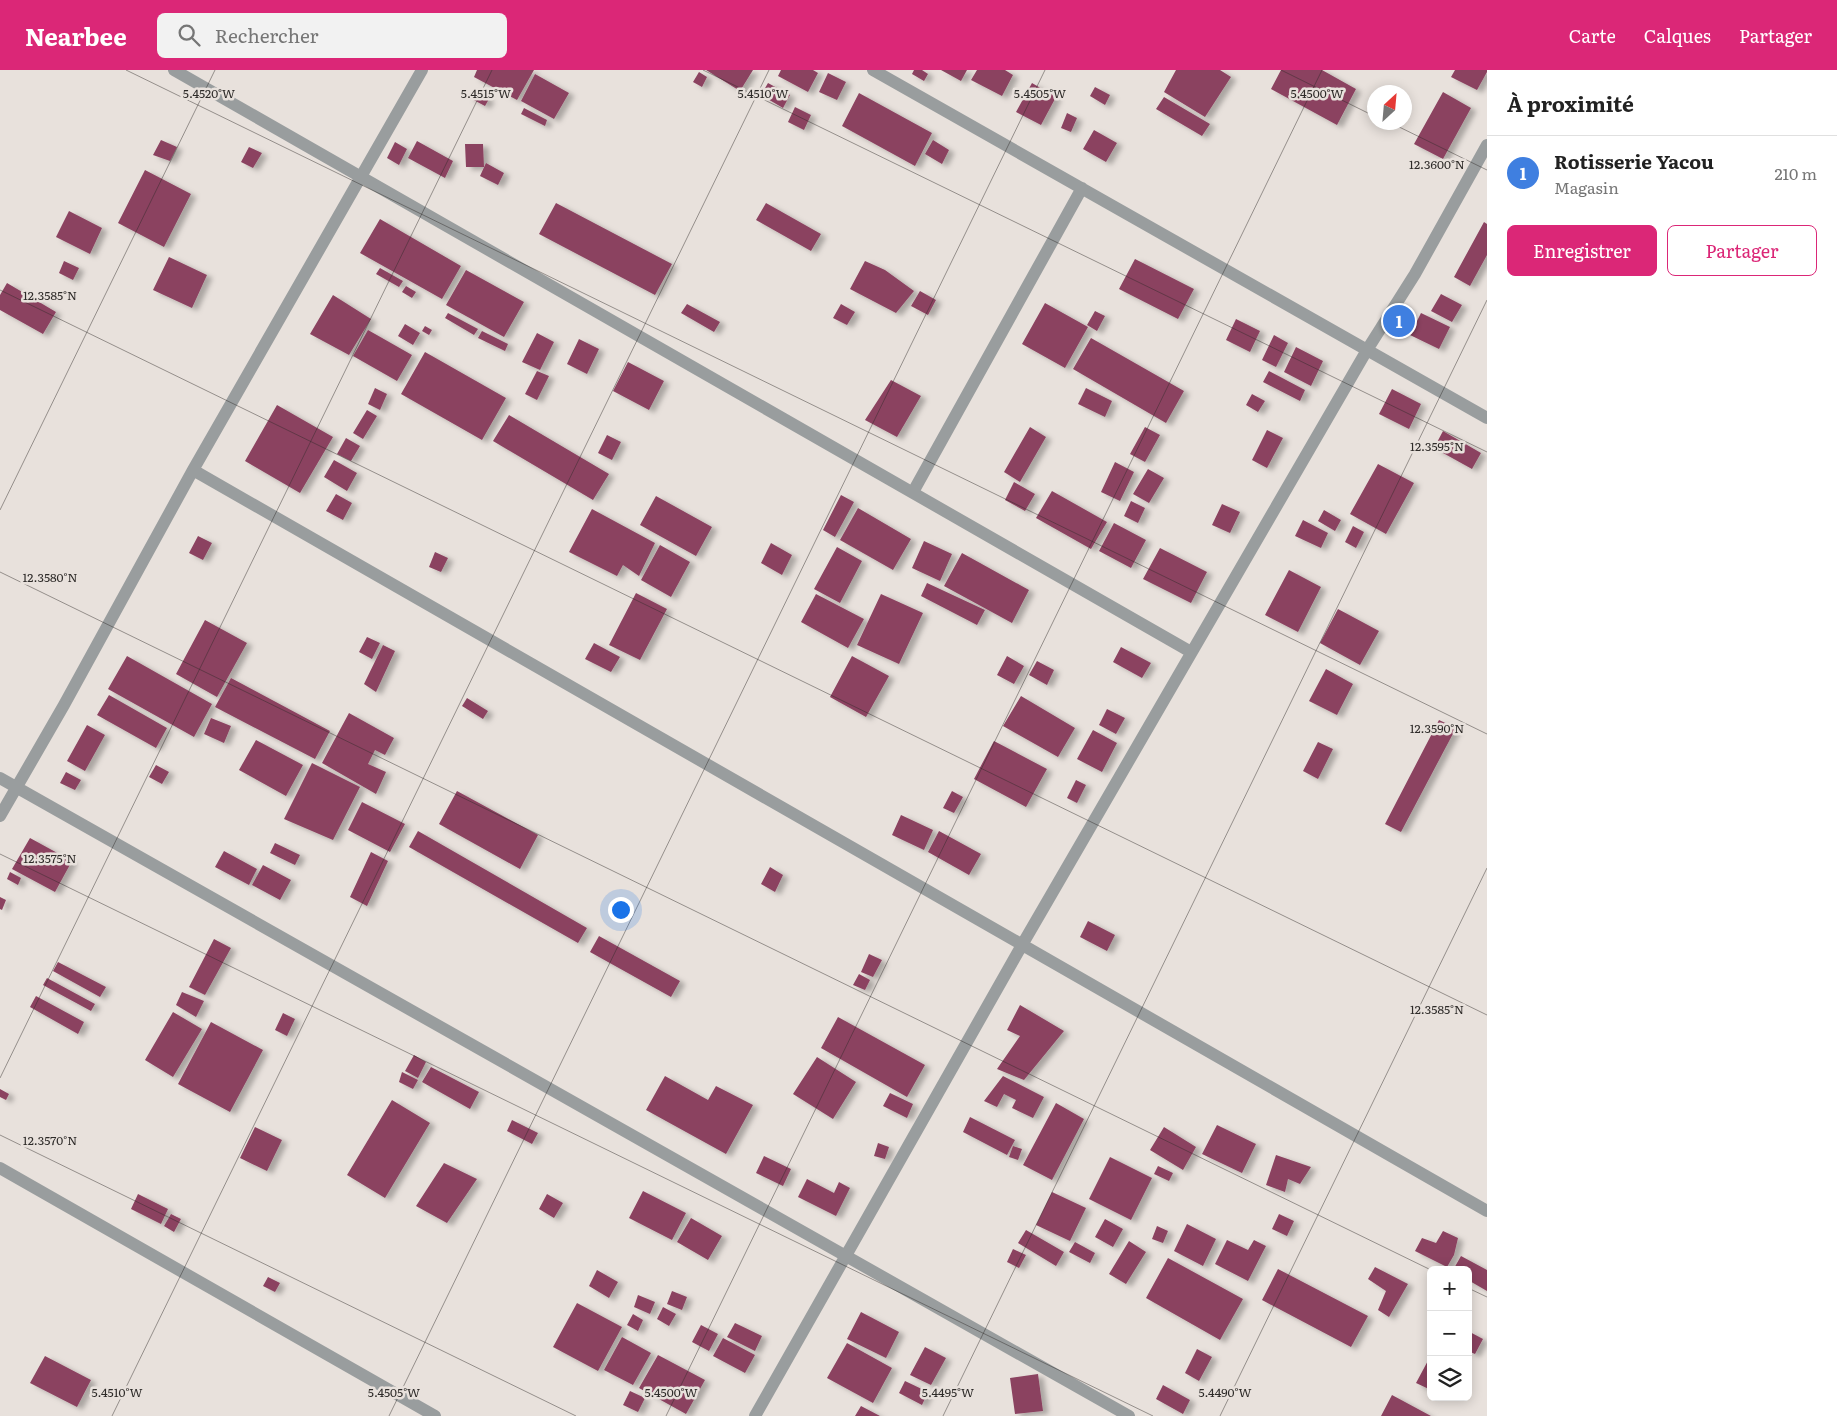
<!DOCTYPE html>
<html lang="fr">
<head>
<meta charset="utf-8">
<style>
	:root { --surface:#fff; --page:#f2f2f2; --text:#222; --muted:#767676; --line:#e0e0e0; --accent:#db2777 }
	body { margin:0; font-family:Literata,serif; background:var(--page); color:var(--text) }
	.controls { position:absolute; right:15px; bottom:15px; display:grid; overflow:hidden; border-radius:8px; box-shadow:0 2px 12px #0003 }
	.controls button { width:45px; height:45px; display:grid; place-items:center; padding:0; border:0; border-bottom:1px solid var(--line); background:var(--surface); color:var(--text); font:25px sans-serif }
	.compass { position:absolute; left:1367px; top:15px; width:45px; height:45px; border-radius:50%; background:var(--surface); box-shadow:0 2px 12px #0003; rotate:26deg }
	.you { position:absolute; left:620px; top:839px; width:18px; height:18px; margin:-12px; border:4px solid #fff; border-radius:50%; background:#1a73e8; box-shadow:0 0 0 8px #1a73e833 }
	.badge { display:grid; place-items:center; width:32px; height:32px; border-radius:50%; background:var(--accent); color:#fff; font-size:16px; font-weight:700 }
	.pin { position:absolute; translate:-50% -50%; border:2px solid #fff; box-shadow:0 1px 5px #0006 }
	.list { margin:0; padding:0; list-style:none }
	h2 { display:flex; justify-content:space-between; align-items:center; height:65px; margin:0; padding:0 20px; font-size:21px }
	h2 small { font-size:16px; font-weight:400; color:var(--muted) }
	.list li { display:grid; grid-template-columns:32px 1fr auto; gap:15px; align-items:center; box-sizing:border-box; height:75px; padding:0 20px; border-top:1px solid var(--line) }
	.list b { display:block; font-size:19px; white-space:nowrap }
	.list p { margin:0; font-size:16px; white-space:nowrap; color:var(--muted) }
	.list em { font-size:16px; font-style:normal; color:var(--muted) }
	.actions { display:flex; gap:10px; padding:15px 20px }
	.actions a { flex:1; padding:11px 0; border:1px solid var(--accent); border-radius:8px; text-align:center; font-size:18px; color:var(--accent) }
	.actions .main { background:var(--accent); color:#fff }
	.icon { flex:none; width:28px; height:28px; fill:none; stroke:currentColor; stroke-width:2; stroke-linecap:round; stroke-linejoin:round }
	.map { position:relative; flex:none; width:1487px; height:1346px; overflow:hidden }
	header { display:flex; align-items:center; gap:30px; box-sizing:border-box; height:70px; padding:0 25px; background:var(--accent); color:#fff }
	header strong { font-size:24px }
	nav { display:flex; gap:28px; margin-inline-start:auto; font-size:18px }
	.search { width:350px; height:45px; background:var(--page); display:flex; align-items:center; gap:12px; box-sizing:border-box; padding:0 18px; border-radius:8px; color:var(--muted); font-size:19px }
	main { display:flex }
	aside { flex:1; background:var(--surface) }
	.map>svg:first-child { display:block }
	.building { fill:#8b4260; filter:url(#shadow) }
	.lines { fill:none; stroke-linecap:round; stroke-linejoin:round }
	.minor { stroke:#999d9e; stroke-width:12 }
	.ticks { fill:none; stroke:#2e2b29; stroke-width:1; stroke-opacity:0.45 }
	.ticks-label { font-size:12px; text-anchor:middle; fill:#2e2b29; stroke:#e8e1dc; stroke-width:5; stroke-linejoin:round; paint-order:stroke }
</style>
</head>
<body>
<header>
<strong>Nearbee</strong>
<div class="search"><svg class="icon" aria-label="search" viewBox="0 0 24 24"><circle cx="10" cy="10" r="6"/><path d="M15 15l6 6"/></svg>Rechercher</div>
<nav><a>Carte</a><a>Calques</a><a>Partager</a></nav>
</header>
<main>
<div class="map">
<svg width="1487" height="1346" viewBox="0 0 1487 1346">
	<defs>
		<filter id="shadow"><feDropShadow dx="5.5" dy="3" stdDeviation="2.5" flood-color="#0004"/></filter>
	</defs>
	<rect width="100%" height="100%" fill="#e8e1dc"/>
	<!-- building -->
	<path class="building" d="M477 0H534L517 30 474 7Z
		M706 0H753L740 21Z
		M781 0H813L818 3 808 22 778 6Z
		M914 0H922L928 4 924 11 912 4Z
		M941 0H967L961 11Z
		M977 0H1005L1013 5 1002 26 971 10Z
		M1176 0H1220L1231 7 1205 47 1164 22Z
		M1281 0H1322L1356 19 1337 55 1271 19Z
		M1455 0H1487V2L1477 20 1451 7Z
		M699 2 707 7 702 17 693 12Z
		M828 3 846 12 837 30 819 22Z
		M535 4 569 23 554 49 521 31Z
		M768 13 790 25 783 38 761 25Z
		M1032 13 1056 27 1041 55 1016 42Z
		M1095 17 1110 25 1105 35 1090 26Z
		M473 19 489 29 485 36 468 27Z
		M1443 22 1471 38 1443 89 1414 74Z
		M859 23 932 63 915 96 842 56Z
		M1164 27 1210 54 1202 66 1156 39Z
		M795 37 811 45 804 60 788 52Z
		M524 38 547 50 545 56 521 44Z
		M1067 43 1077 48 1071 62 1061 58Z
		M1094 60 1117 73 1106 92 1083 79Z
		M161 70 177 77 170 91 153 85Z
		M933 70 949 80 942 94 925 84Z
		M417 71 453 91 445 108 408 88Z
		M395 72 407 79 399 95 387 88Z
		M465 74H483L484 97H466Z
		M249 77 262 83 253 98 241 92Z
		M486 93 504 103 498 115 480 106Z
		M145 100 191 124 164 177 118 153Z
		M556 133 672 194 655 225 539 164Z
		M766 133 821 164 811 181 756 150Z
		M69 141 102 158 90 184 56 167Z
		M380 149 461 196 442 229 360 183Z
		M1484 152 1487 154V185L1470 216 1454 207Z
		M169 187 207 205 192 238 153 220Z
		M1135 189 1194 219 1178 249 1119 219Z
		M64 191 79 198 73 210 59 203Z
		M865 191 885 200 914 221 896 243 850 219Z
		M380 198 403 211 399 217 376 204Z
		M466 200 524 232 504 267 446 235Z
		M7 213 56 242 43 264 0 240V225Z
		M406 216 416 222 412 228 402 222Z
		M920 221 936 230 928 245 911 236Z
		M1441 224 1462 235 1452 252 1431 241Z
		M333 225 371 249 349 285 310 264Z
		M1045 233 1088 257 1065 298 1022 274Z
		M687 234 720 252 714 262 681 243Z
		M841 234 855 242 847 255 833 248Z
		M1095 241 1105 246 1097 261 1087 255Z
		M448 243 478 259 474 265 445 248Z
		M1421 243 1450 257 1439 279 1410 265Z
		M1236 249 1260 261 1250 282 1226 270Z
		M405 254 420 263 413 275 398 266Z
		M425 256 432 260 429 265 422 261Z
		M368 260 412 285 397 311 353 286Z
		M482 261 508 274 505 281 478 268Z
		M537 263 554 272 540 300 522 292Z
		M1274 265 1288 273 1276 297 1262 290Z
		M1091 268 1184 321 1166 353 1073 299Z
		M579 269 599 279 587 304 567 294Z
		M1296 277 1323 291 1311 316 1284 302Z
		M425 282 506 328 482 370 401 324Z
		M628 292 664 311 649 340 613 321Z
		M537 301 549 306 537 330 525 324Z
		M1269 301 1305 320 1300 331 1263 312Z
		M891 310 921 326 897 367 865 350Z
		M375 318 387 324 380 340 368 334Z
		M1086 318 1112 331 1105 347 1078 334Z
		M1392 319 1421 334 1409 359 1379 344Z
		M1252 324 1265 331 1258 342 1246 335Z
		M277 335 333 367 300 423 245 391Z
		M367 340 377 346 363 369 353 363Z
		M509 345 609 404 593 430 493 371Z
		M1030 357 1046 367 1020 412 1004 402Z
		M1145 357 1160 365 1145 392 1130 384Z
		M1267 360 1283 368 1267 398 1252 390Z
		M1443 361 1481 383 1472 399 1434 378Z
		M607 365 621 372 612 390 598 383Z
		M346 368 360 376 351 391 337 384Z
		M334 390 357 403 347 421 324 407Z
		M1115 392 1134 402 1120 431 1101 422Z
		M1378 394 1414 413 1386 464 1350 444Z
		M1148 399 1164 408 1149 433 1133 424Z
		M1014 412 1035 424 1025 441 1005 430Z
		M1052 421 1107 452 1091 479 1036 448Z
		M336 424 352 433 343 450 326 441Z
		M841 425 854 432 835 467 823 460Z
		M656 426 712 457 696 486 640 455Z
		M1131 431 1145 438 1138 453 1124 446Z
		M1222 434 1240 442 1230 463 1212 455Z
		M858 438 911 469 893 500 840 470Z
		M592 439 655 473 639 506 623 495 617 506 569 482Z
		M1324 440 1341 450 1335 461 1318 451Z
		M1303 450 1328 463 1321 478 1295 466Z
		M1114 453 1146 470 1131 498 1099 481Z
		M1353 456 1364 462 1356 478 1345 472Z
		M198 466 212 473 203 490 189 483Z
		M924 471 952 484 940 511 912 498Z
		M771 473 792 485 782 505 761 493Z
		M660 475 690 492 671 527 641 510Z
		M837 477 862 491 840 533 814 519Z
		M1160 478 1207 502 1191 533 1143 509Z
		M435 482 448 488 441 502 429 497Z
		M962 483 1029 520 1012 553 944 516Z
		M1289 500 1321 517 1298 562 1265 545Z
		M927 513 985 540 977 555 921 526Z
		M636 523 667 539 640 590 609 575Z
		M816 524 864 549 848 578 801 552Z
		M881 524 923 543 899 594 857 575Z
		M1338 539 1379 561 1360 595 1320 573Z
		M205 550 247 573 217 627 176 604Z
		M367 567 380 573 372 589 359 582Z
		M594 573 620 587 611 602 585 589Z
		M383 575 395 581 376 622 364 614Z
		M1121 577 1151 593 1142 608 1113 592Z
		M127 586 212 634 194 667 108 619Z
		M852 586 889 606 866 647 830 627Z
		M1007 586 1024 596 1014 614 997 605Z
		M1037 591 1054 600 1047 615 1029 605Z
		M1326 599 1353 614 1337 645 1309 631Z
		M231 608 330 661 315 689 215 637Z
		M109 625 167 658 156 678 97 645Z
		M1021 626 1075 658 1058 687 1003 656Z
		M467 628 488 641 483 649 462 636Z
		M1107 639 1125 648 1116 664 1099 655Z
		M349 643 394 668 385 685 375 680 368 694 386 702 376 724 322 693Z
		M211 648 231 656 224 673 204 664Z
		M1439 650 1456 658 1401 762 1385 754Z
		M87 655 105 665 85 701 67 691Z
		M1093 660 1117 673 1102 702 1077 689Z
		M256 670 303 695 286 726 239 700Z
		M994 671 1047 699 1026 737 974 709Z
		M1318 672 1333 679 1318 709 1303 701Z
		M312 693 360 717 333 770 284 749Z
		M156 695 169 702 162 714 149 707Z
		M66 702 81 710 75 720 60 713Z
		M1076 710 1086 715 1077 733 1067 728Z
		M457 721 538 765 520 799 439 754Z
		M952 721 963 727 954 743 943 738Z
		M362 732 405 754 390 782 348 760Z
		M901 745 933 760 924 780 892 765Z
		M418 761 587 858 578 873 409 777Z
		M939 761 981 784 969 805 928 782Z
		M30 768 72 791 55 822 12 799Z
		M275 773 300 785 295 795 270 783Z
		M224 781 257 799 249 815 215 797Z
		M371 782 388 791 367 836 350 827Z
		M263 795 291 810 280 830 252 815Z
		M770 797 783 805 775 822 761 814Z
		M10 802 21 808 18 815 7 809Z
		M0 827 6 830 2 840 0 839Z
		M1088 851 1115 865 1107 881 1080 867Z
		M599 866 680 911 671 927 590 882Z
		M214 869 231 878 205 925 189 917Z
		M869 884 882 890 873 907 861 902Z
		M58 892 106 917 100 927 53 901Z
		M859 904 870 910 865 920 853 915Z
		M47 908 95 934 91 941 43 915Z
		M182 922 204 931 196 947 176 935Z
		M36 926 84 952 78 964 30 937Z
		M1020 935 1064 961 1024 1010 997 999 1020 966 1007 960Z
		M173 942 202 959 173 1007 145 990Z
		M283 943 295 949 287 966 275 960Z
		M838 947 925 995 907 1027 821 978Z
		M211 952 263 980 230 1042 178 1014Z
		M414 985 426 992 418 1008 405 1001Z
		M817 987 856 1012 833 1049 793 1024Z
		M431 997 479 1022 470 1039 422 1012Z
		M402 1002 418 1010 413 1019 399 1012Z
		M665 1006 708 1030 716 1016 753 1035 726 1084 646 1040Z
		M1003 1006 1044 1027 1033 1048 1012 1038 1016 1030 1004 1024 997 1037 984 1031Z
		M0 1019 9 1024 6 1030 0 1027Z
		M890 1023 913 1034 907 1048 883 1036Z
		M392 1030 430 1053 385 1128 347 1105Z
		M1056 1033 1084 1049 1052 1110 1023 1095Z
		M970 1047 1015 1070 1007 1085 963 1062Z
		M512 1050 538 1063 532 1074 507 1061Z
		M1217 1055 1256 1074 1242 1103 1202 1084Z
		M255 1057 282 1070 267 1101 240 1088Z
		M1164 1057 1196 1077 1183 1100 1150 1080Z
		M878 1073 889 1077 885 1089 874 1086Z
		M1013 1076 1022 1079 1018 1090 1009 1087Z
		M1276 1085 1311 1097 1300 1114 1288 1109 1285 1122 1266 1115Z
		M764 1086 791 1099 783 1116 756 1103Z
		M1110 1087 1152 1108 1131 1150 1089 1129Z
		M444 1093 477 1109 447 1153 416 1136Z
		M1158 1096 1173 1103 1169 1111 1154 1104Z
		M807 1109 834 1123 839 1112 850 1118 836 1146 798 1127Z
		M643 1121 686 1143 672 1170 629 1148Z
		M1052 1122 1086 1138 1070 1171 1036 1155Z
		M138 1124 168 1139 161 1154 131 1139Z
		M547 1124 563 1133 554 1148 539 1139Z
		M171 1144 181 1149 174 1162 164 1156Z
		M1279 1144 1294 1151 1287 1166 1272 1159Z
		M691 1148 722 1166 708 1190 677 1172Z
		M1105 1149 1123 1159 1113 1177 1095 1167Z
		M1187 1154 1216 1169 1203 1196 1174 1181Z
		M1157 1156 1168 1161 1163 1173 1152 1169Z
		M1026 1160 1064 1182 1056 1196 1018 1173Z
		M1443 1161 1458 1168 1454 1185 1447 1197 1415 1181 1422 1168 1436 1173Z
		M1227 1170 1248 1180 1254 1170 1266 1176 1248 1211 1215 1194Z
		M1129 1171 1146 1182 1126 1214 1109 1204Z
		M1075 1172 1095 1183 1090 1193 1069 1182Z
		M1013 1179 1026 1185 1019 1198 1007 1192Z
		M1461 1186 1487 1200V1221L1468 1210V1200H1453Z
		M1168 1188 1243 1229 1220 1270 1146 1228Z
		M1375 1197 1408 1214 1389 1247 1378 1240 1386 1221 1368 1209Z
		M1278 1199 1368 1246 1351 1277 1262 1230Z
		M597 1200 618 1212 609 1228 589 1216Z
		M268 1207 280 1213 275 1222 263 1216Z
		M672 1221 687 1227 682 1240 667 1234Z
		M638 1225 655 1232 650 1244 634 1237Z
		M577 1233 622 1257 598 1301 553 1277Z
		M663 1237 676 1244 669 1256 657 1249Z
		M861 1242 899 1262 886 1288 847 1269Z
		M633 1244 643 1250 638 1261 627 1255Z
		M735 1253 762 1266 755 1281 727 1267Z
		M701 1255 718 1264 709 1281 692 1272Z
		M1468 1261 1483 1269 1475 1284 1468 1281Z
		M622 1267 651 1283 633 1315 604 1300Z
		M723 1268 755 1285 745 1303 713 1286Z
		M847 1273 892 1298 873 1333 827 1308Z
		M925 1277 946 1288 931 1315 910 1305Z
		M1197 1279 1212 1287 1199 1311 1185 1303Z
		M658 1285 705 1310 686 1344 639 1318Z
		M1431 1285V1320L1416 1313Z
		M45 1286 91 1310 77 1337 30 1313Z
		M1038 1304 1043 1341 1015 1344 1010 1308Z
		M905 1311 928 1322 922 1335 899 1323Z
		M1163 1315 1190 1330 1183 1344 1156 1329Z
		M630 1321 645 1328 638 1342 623 1335Z
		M1392 1325 1431 1346H1381Z
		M861 1336 880 1346H855Z"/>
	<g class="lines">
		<!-- minor -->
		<path class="minor" d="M174 0 1191 582
			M873 0 1487 348
			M193 400 1487 1141
			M913 422 1082 118
			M0 708 1129 1346
			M0 746 64 635 193 400 422 0
			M0 1098 435 1346
			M755 1346 1022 875 1367 280 1415 204 1487 75"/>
	</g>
	<!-- ticks -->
	<path class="ticks" d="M126 0 1487 664M703 0 1487 382M1281 0 1374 46M1389 52 1487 100M0 220 1487 945M0 440 215 0M0 502 1431 1200M0 784 1153 1346M0 1008 492 0M0 1065 576 1346M1468 1218 1487 1227M112 1346 769 0M389 1346 1045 0M666 1346 1322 0M943 1346 1487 230M1220 1346 1487 798"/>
	<g class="ticks-label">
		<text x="209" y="28">5.4520°W</text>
		<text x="486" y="28">5.4515°W</text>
		<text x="763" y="28">5.4510°W</text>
		<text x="1040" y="28">5.4505°W</text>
		<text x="1317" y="28">5.4500°W</text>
		<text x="1437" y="99">12.3600°N</text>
		<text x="50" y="230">12.3585°N</text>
		<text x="1437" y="381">12.3595°N</text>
		<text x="50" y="512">12.3580°N</text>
		<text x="1437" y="663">12.3590°N</text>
		<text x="50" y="793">12.3575°N</text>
		<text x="1437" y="944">12.3585°N</text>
		<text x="50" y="1075">12.3570°N</text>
		<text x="117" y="1327">5.4510°W</text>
		<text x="394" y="1327">5.4505°W</text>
		<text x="671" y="1327">5.4500°W</text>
		<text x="948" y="1327">5.4495°W</text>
		<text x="1225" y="1327">5.4490°W</text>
	</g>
</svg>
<div class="controls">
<button>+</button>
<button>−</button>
<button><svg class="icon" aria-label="layers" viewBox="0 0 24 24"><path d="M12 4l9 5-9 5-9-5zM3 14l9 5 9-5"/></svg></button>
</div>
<svg class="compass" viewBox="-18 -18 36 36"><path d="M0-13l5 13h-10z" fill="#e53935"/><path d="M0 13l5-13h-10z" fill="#767676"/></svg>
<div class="you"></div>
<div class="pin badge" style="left:1399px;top:251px;background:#3f7fe0">1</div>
</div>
<aside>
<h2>À proximité<small></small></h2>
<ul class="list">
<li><span class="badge" style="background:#3f7fe0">1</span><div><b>Rotisserie Yacou</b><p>Magasin</p></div><em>210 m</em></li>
</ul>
<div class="actions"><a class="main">Enregistrer</a><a>Partager</a></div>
</aside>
</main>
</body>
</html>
